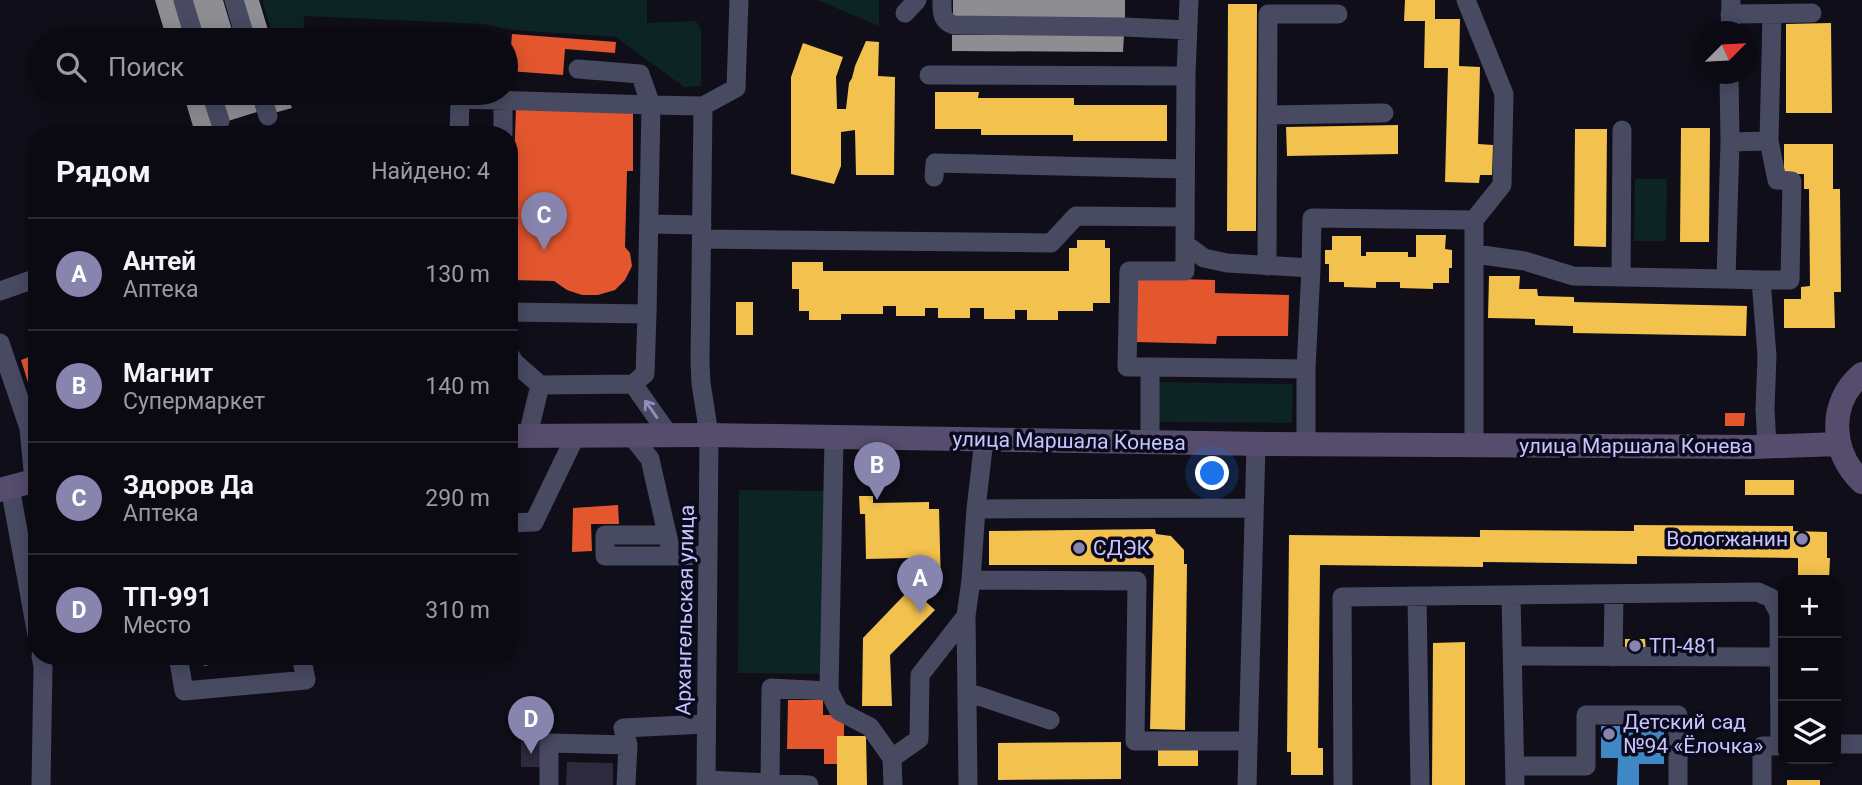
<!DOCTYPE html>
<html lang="ru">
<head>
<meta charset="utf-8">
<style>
	:root { --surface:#0b0a13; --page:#191821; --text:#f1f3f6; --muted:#9a9aa0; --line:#2b2b33; --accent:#8785ae }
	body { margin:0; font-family:Roboto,sans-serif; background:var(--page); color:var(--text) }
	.controls { position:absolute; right:21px; bottom:21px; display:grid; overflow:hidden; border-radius:14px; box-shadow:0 4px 18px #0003 }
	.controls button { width:63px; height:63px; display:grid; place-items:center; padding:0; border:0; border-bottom:2px solid var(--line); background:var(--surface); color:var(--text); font:35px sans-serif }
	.compass { position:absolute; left:1694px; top:21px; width:63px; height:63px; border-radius:50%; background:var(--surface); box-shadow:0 4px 18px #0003; rotate:66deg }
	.you { position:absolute; left:1213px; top:474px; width:24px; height:24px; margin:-18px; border:5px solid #fff; border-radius:50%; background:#1a73e8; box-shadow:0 0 0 10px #1a73e833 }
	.badge { display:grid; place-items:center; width:46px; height:46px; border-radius:50%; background:var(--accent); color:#fff; font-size:23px; font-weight:700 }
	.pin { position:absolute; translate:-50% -58px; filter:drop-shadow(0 2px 4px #0008) }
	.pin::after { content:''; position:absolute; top:37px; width:24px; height:21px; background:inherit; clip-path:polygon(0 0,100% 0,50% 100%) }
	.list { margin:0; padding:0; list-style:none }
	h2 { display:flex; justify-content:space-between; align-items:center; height:91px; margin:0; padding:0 28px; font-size:30px }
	h2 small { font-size:23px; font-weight:400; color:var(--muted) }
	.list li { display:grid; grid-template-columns:46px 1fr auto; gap:21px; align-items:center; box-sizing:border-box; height:112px; padding:0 28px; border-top:2px solid var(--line) }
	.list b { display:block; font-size:26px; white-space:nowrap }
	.list p { margin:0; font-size:23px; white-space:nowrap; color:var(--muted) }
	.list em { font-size:23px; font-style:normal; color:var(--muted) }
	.icon { flex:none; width:38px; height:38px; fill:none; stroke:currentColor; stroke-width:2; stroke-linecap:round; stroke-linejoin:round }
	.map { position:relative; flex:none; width:1862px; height:785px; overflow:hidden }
	.search { position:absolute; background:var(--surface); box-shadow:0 4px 18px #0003; left:28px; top:28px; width:490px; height:77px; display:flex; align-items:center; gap:18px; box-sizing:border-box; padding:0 24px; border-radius:38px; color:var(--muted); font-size:26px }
	.panel { position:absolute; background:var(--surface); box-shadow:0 4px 18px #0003; left:28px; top:126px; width:490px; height:539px; border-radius:28px }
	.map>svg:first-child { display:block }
	.green { fill:#0c2423 }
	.homes { fill:#f2c14e }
	.shops { fill:#e4572e }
	.schools { fill:#3f88c5 }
	.industry { fill:#8d8d92 }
	.building { fill:#2c2a3c }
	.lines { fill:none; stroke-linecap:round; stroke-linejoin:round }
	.minor { stroke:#484a62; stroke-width:19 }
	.major { stroke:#564c6d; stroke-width:24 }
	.oneway { stroke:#8e8eb8 }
	.poi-dot { fill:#8785ae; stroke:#0b0a1d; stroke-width:2.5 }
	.labels { text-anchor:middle; stroke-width:7; stroke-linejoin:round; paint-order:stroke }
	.street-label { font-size:21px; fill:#c7c5ff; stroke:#0b0a1d }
	.poi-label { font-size:21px; fill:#c7c5ff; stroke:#0b0a1d; text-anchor:start }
</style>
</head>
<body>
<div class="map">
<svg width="1862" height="785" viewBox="0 0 1862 785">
	<rect width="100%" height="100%" fill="#0f0e19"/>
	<!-- green -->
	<path class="green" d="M262 0H647V23L696 21 701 30V86L684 87 616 37 513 30 483 24 304 16 303 40H274Z
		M817 0H879V26Z
		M1635 179H1667L1666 241H1634Z
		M1158 382 1293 384 1292 423 1157 422Z
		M739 490 826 491 825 674 738 673Z"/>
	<!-- homes -->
	<path class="homes" d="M1405 0H1435V19H1460L1459 66 1480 67 1478 144 1493 145 1492 175H1480L1479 183 1445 182 1448 68H1424L1425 21H1404Z
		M1228 4H1257L1256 231H1227Z
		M1831 23 1832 113H1786V24Z
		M866 41 879 42 878 76 895 77 894 175H856L855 130 841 132V166L834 184 791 174V77L803 43 843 57 836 77 837 109H846L849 83 852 78 855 66Z
		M935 92H979L978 98H1074V105H1167V141H1073V135H981V129H935Z
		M1398 125V154L1287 156 1286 127Z
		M1681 128H1710L1709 242H1680Z
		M1575 129H1607L1606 247 1574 246Z
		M1784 144H1833V189H1840L1841 292H1834L1835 328H1784V299H1801V287L1810 286 1809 189H1804V174H1784Z
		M1416 235H1446L1445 249 1452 250V268H1449V283H1433V289L1400 288V282H1376V288L1344 287V282H1329V264H1325V250H1332V236H1361V256H1366V252H1408V257H1416Z
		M1077 240H1105V248H1110V303H1093V311H1058V320H1027V310H1015V319H984V308H970V318H938V308H925V316H896V306H883V314H841V320H809V311H799V289H792V262H823V271H1069V248H1077Z
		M1489 276H1520L1519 289H1537L1538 296 1574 297V302L1747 306 1746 336 1573 333V326L1535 325V319L1488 318Z
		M736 302H753V335H736Z
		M1745 480H1794V495H1745Z
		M859 496H873V503L929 502V509H939L941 588 930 590 925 601 935 610 890 655 892 706H862L863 638 911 588 909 558 866 559 865 514H860Z
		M1634 525 1793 526V531L1827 532V558H1830L1829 580H1798V558L1637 556V564L1483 562V567L1320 565 1318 748H1323V775H1291V752H1287L1289 535 1480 537V530L1634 531Z
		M1155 529 1156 534 1171 536 1184 550V564H1187L1185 730 1150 729 1154 565H989V531Z
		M1625 639H1645L1646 652 1625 653Z
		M1465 642V785H1432L1433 643Z
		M837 736H866L867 785H837Z
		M1121 742V779L998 780V743Z
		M1158 747H1198V766H1158Z
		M1787 780H1820V785H1787Z"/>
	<!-- shops -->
	<path class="shops" d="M512 34 616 42 615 53 565 49 563 75 509 71Z
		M516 107H633V171H627L625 247 630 253 632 266 625 280 615 290 598 295H582L567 290 554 281 510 280Z
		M1137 278 1215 280V293L1289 295 1288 336H1217L1216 344 1135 342Z
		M37 354V408H36L21 360Z
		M1725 413H1745L1744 426H1725Z
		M618 505 619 524H591L592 551 572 552 573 508Z
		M202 656H252V658L204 666Z
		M788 700H823V715H844V736H837V764H824V749H787Z"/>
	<!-- schools -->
	<path class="schools" d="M1601 726H1664V764H1639V785H1617L1618 758H1601Z"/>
	<!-- industry -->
	<path class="industry" d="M155 0H174L186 40H167Z
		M191 0H223L235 40H204Z
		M240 0H259L271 40H252Z
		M953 0H1125V19L953 17Z
		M952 35H1124L1123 52 952 51Z
		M183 93H202L213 128 195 133Z
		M220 93H251L257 112 228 121Z
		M268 93H287L292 108 274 113Z"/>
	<!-- building -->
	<path class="building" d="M325 93H444V102L325 104Z
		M521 740 541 741 540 767H521Z
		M567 762 613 763V785H566Z"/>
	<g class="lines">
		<!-- minor -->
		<path class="minor" d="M183 0 195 40
			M234 0 246 40
			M942 0C942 12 941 21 954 25L1124 27 1188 30
			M1189 0 1186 76 1185 244 1204 258 1227 263 1311 268 1306 369V444
			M1466 0 1504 94 1502 185 1474 220V445
			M905 13 917 0
			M1730 14 1812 13
			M1730 32 1731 0
			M1729 74 1730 142 1726 279 1761 280 1767 356 1765 409 1767 447
			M929 75 1186 76
			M211 93 220 121
			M261 93 268 116
			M703 106 736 88 739 0
			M1268 115 1384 113
			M459 135 460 99 651 105 640 74 578 69
			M503 135V101
			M1769 141 1772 14
			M1730 142 1769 141 1777 180 1792 181 1790 280H1761
			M934 177 935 163 1185 169
			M650 224 702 225
			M702 239 1051 243 1076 216 1185 217
			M1475 254 1525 261 1573 276 1726 279
			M1267 266 1268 14H1338
			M1311 268 1312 218 1474 220
			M1621 277 1622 130
			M0 291 37 278
			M509 312 647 314 651 105 703 106 700 362 701 383 709 435 706 785
			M0 343 29 428 34 481
			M509 354 515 363 540 385 633 384 645 374 647 314
			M1150 367H1127L1129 271H1185V244
			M633 384 669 435
			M528 435 540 385
			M631 435 650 459 672 556 708 555
			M1150 442V367L1306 369
			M10 487 37 635
			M976 509 1254 508
			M509 523 534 522 576 435
			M667 535H605V556H672
			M971 580 1137 581 1135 741H1248
			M1511 595 1515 785
			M1417 596 1420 785
			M966 616 968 785
			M41 656 43 667 41 785
			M178 656 184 691 306 680 301 656
			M1513 656 1779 657
			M1613 657 1614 594
			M829 691 839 711 870 727 892 758
			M967 692 1050 720
			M1836 744H1862
			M1515 766H1586V715H1678V785
			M706 780 809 785
			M549 785V743L628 745
			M626 785 628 745 623 728 706 724
			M770 785 771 688 829 691 834 438
			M893 785 892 758 919 739 920 675 966 616 971 580 976 509 984 440
			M1247 785 1256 444
			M1343 785 1342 597 1758 592 1771 598 1779 613 1780 746H1783
			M1762 785V746H1780"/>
		<!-- major -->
		<path class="major" d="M1862 374C1827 403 1831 453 1862 482
			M509 436 709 435 1266 444 1754 447 1838 444
			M0 490 37 480"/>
	</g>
	<!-- one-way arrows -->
	<defs><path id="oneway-shaft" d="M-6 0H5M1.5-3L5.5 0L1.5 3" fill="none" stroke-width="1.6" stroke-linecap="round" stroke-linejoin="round" transform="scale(1.75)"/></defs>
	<use class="oneway" href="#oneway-shaft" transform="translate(651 409) rotate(-125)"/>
	<!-- markers -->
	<g class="poi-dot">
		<circle cx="1802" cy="539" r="7"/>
		<circle cx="1079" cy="548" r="7"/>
		<circle cx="1635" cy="646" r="7"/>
		<circle cx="1609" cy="734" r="7"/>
	</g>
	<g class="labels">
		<!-- street labels -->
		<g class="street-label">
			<text transform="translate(1069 441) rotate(1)" y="7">улица Маршала Конева</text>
			<text x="1636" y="453">улица Маршала Конева</text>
			<text transform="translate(685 610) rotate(-89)" y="7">Архангельская улица</text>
		</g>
		<!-- poi labels -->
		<g class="poi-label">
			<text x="1788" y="546" text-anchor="end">Вологжанин</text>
			<text x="1093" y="555">СДЭК</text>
			<text x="1649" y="653">ТП-481</text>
			<text x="1623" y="729">Детский сад<tspan x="1623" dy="24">№94 «Ёлочка»</tspan></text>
		</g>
	</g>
</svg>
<div class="controls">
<button>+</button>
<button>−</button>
<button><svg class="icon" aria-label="layers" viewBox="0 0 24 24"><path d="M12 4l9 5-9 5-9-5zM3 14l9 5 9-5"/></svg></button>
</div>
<svg class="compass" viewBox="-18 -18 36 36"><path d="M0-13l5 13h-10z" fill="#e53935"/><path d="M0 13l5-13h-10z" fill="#9a9aa0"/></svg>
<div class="you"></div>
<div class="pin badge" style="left:920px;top:613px">A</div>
<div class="pin badge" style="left:877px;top:500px">B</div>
<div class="pin badge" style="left:544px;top:250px">C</div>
<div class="pin badge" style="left:531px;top:754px">D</div>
<div class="search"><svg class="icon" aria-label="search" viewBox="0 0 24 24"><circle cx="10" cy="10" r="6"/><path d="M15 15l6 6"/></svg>Поиск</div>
<section class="panel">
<h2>Рядом<small>Найдено: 4</small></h2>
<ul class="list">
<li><span class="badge">A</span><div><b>Антей</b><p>Аптека</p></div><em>130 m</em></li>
<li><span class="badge">B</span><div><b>Магнит</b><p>Супермаркет</p></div><em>140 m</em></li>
<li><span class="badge">C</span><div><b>Здоров Да</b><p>Аптека</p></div><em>290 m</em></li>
<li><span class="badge">D</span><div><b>ТП-991</b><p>Место</p></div><em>310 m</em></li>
</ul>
</section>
</div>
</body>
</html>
